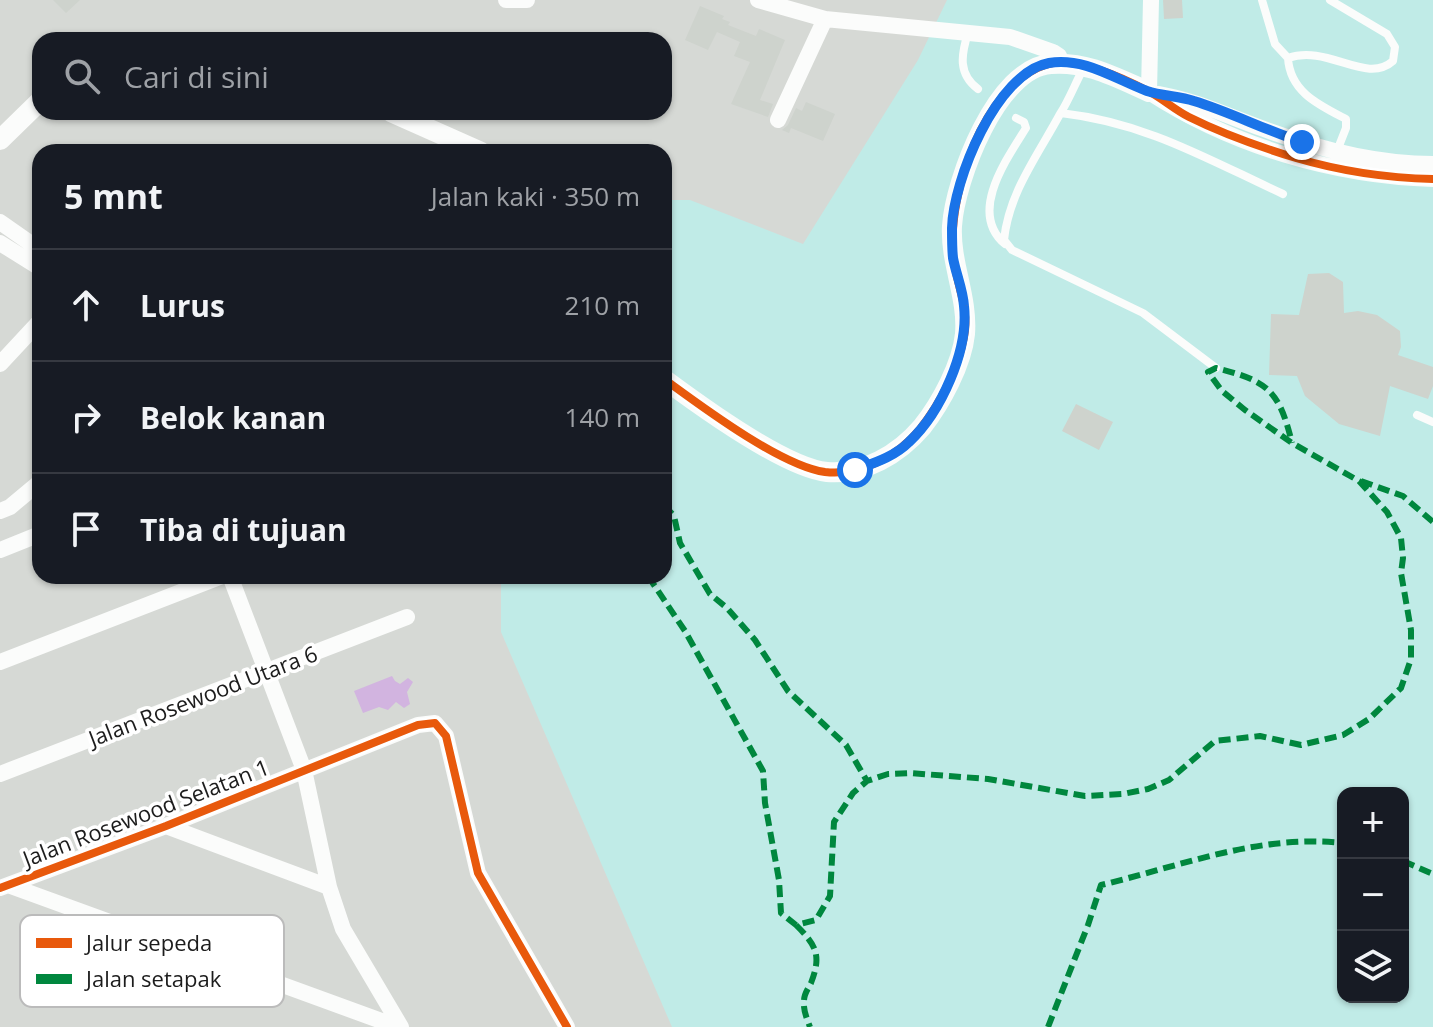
<!DOCTYPE html>
<html lang="id">
<head>
<meta charset="utf-8">
<style>
	:root { --surface:#171b24; --page:#242831; --text:#f1f3f6; --muted:#9ea1a6; --line:#363941 }
	body { margin:0; font-family:"Open Sans",sans-serif; background:var(--page); color:var(--text) }
	.controls { position:absolute; right:24px; bottom:24px; display:grid; overflow:hidden; border-radius:16px; box-shadow:0 2px 6px #0004 }
	.controls button { width:72px; height:72px; display:grid; place-items:center; padding:0; border:0; border-bottom:2px solid var(--line); background:var(--surface); color:var(--text); font:40px sans-serif }
	.stop { position:absolute; width:24px; height:24px; margin:-18px; border:6px solid #1a73e8; border-radius:50%; background:#fff }
	.stop.end { background:#1a73e8; border-color:#fff; box-shadow:0 2px 8px #0008 }
	.list { margin:0; padding:0; list-style:none }
	h2 { display:flex; justify-content:space-between; align-items:center; height:104px; margin:0; padding:0 32px; font-size:34px }
	h2 small { font-size:26px; font-weight:400; color:var(--muted) }
	.list li { display:grid; grid-template-columns:52px 1fr auto; gap:24px; align-items:center; box-sizing:border-box; height:112px; padding:0 32px; border-top:2px solid var(--line) }
	.list b { display:block; font-size:30px; white-space:nowrap }
	.list em { font-size:26px; font-style:normal; color:var(--muted) }
	.icon { flex:none; width:44px; height:44px; fill:none; stroke:currentColor; stroke-width:2; stroke-linecap:round; stroke-linejoin:round }
	.map { position:relative; flex:none; width:1433px; height:1027px; overflow:hidden }
	.search { position:absolute; background:var(--surface); box-shadow:0 2px 6px #0004; left:32px; top:32px; width:640px; height:88px; display:flex; align-items:center; gap:20px; box-sizing:border-box; padding:0 28px; border-radius:24px; color:var(--muted); font-size:30px }
	.panel { position:absolute; background:var(--surface); box-shadow:0 2px 6px #0004; left:32px; top:144px; width:640px; height:440px; border-radius:24px }
	.map>svg:first-child { display:block }
	.residential { fill:#d6d9d5; fill-rule:evenodd }
	.grass { fill:#c0ebe7; fill-rule:evenodd }
	.water { fill:#d2b4e0 }
	.building { fill:#ced3cd }
	.lines { fill:none; stroke-linecap:round; stroke-linejoin:round }
	.service { stroke:#fbfcfb; stroke-width:8 }
	.minor { stroke:#fbfcfb; stroke-width:16 }
	.tertiary { stroke:#fbfcfb; stroke-width:20 }
	.quiet { stroke:#00873e; stroke-width:6; stroke-dasharray:12 6; stroke-linecap:butt }
	.cycleway-casing { stroke:#fff; stroke-width:13 }
	.cycleway { stroke:#e8590c; stroke-width:8 }
	.route { stroke:#1a73e8; stroke-width:10 }
	.labels { text-anchor:middle; stroke-width:7; stroke-linejoin:round; paint-order:stroke }
	.street-label { font-size:22px; fill:#1c1c1c; stroke:#fff }
	.key { fill:#fff; stroke:#bbb; stroke-width:2 }
	.key-label { font-size:22px; fill:#1c1c1c }
</style>
</head>
<body>
<div class="map">
<svg width="1433" height="1027" viewBox="0 0 1433 1027">
	<rect width="100%" height="100%" fill="#e4eae4"/>
	<!-- residential -->
	<path class="residential" d="M0 0H1433V1027H0ZM40 40H664V112H40ZM40 152H664V576H40ZM1343 793H1403V997H1343Z"/>
	<!-- grass -->
	<path class="grass" d="M947 0H1433V1027H672L501 632V576H664V200H690L803 244 918 60ZM1343 793H1403V997H1343Z"/>
	<!-- water -->
	<path class="water" d="M392 676 395 681 400 684 408 678 413 682 407 692 410 704 404 708 396 702 388 710 379 707 363 713 354 691Z"/>
	<!-- building -->
	<path class="building" d="M53 0H80L66 13Z
		M1163 0H1182L1183 18 1164 19Z
		M700 6 724 16 722 19 730 22 728 25 756 36 759 29 785 40 760 100 773 104 768 117 731 104 750 62 734 56 740 42 717 32 708 50 685 40Z
		M806 102 835 114 823 141 791 128 789 133 782 130 788 125 796 108 802 111Z
		M1329 273 1343 282 1344 313 1358 311 1377 315 1400 331 1401 347 1398 355 1433 367V386L1428 399 1390 386 1380 436 1339 424 1305 396 1297 376 1269 375 1271 314 1299 315 1308 274Z
		M1076 404 1113 422 1099 450 1062 431Z"/>
	<g class="lines">
		<!-- service -->
		<path class="service" d="M1262 0 1275 44 1288 58
			M1330 0 1387 34 1395 47 1393 61C1366 85 1328 44 1288 58 1290 92 1319 105 1346 119V128L1337 151
			M968 33C961 55 958 74 978 89
			M1083 69C1075 84 1069 100 1060 114 1038 155 1009 192 1004 240L1012 250 1143 313 1216 368
			M1061 113C1147 123 1207 159 1283 194
			M1005 244C968 213 1006 160 1026 128L1024 122 1016 118
			M1417 415 1433 422"/>
		<!-- minor -->
		<path class="minor" d="M506 0H527
			M758 0 825 19 1010 37 1053 52 1059 56 1063 64
			M1149 92C1232 146 1334 176 1433 179
			M1149 92 1151 0
			M1159 94C1198 101 1227 116 1264 129 1318 149 1375 164 1433 164
			M778 120 825 19
			M0 222 40 250
			M0 243 40 268
			M0 364 40 321
			M0 511 10 507 40 482
			M0 550 40 534
			M230 576 304 770 329 887 343 929 401 1027
			M0 662 222 576
			M0 774 407 617
			M166 826 329 887
			M8 885 398 1027
			M0 888 166 826 418 725 435 723 446 736 478 873 567 1027"/>
		<!-- tertiary -->
		<path class="tertiary" d="M391 112 481 152
			M0 140 40 101
			M664 379C699 405 785 468 827 472 864 475 899 454 922 427 941 403 962 364 965 334 968 297 950 263 952 226 955 180 997 67 1051 64 1087 61 1117 78 1149 92"/>
		<!-- quiet -->
		<path class="quiet" d="M1361 481 1403 496 1433 522
			M664 505 674 516 680 543 710 594 727 608 755 640 788 691 846 745 867 781
			M648 576 685 631 763 771 765 803 779 880 781 913 796 925 816 920 830 896 834 822 853 793 867 781 888 774 910 773 988 779 1085 796 1123 794 1148 789 1169 780 1215 741 1260 736 1301 745 1343 735 1369 719 1401 688 1411 659V630L1401 573 1403 558 1401 538 1387 512 1359 481 1292 443 1245 410 1222 391 1208 372 1216 368C1268 381 1279 390 1292 443
			M1403 861 1433 874
			M796 925C816 945 822 955 811 983 808 989 804 994 804 1001 803 1010 807 1019 810 1027
			M1048 1027 1088 925 1101 885C1181 866 1259 834 1343 843"/>
		<!-- cycleway casing -->
		<g class="cycleway-casing">
			<path id="cycleway" d="M664 379C701 406 781 466 825 472 861 476 898 456 920 429 940 404 958 369 964 337 970 308 955 282 953 254 948 194 983 86 1045 65 1074 55 1123 78 1148 91 1163 99 1175 110 1189 117 1223 134 1260 147 1296 158 1340 171 1387 178 1433 179
				M0 888 166 826 418 725 435 723 446 736 478 873 567 1027"/>
		</g>
		<!-- cycleway -->
		<use href="#cycleway" class="cycleway"/>
	</g>
	<g class="lines">
		<!-- route -->
		<path class="route" d="M855 470C874 463 894 457 909 442 941 412 969 350 964 306 963 290 956 274 953 258 952 249 952 238 952 228 953 181 996 73 1049 63 1084 57 1115 79 1147 91 1162 96 1179 96 1194 101 1230 112 1265 130 1302 142"/>
	</g>
	<g class="labels">
		<!-- street labels -->
		<g class="street-label">
			<text transform="translate(203 696) rotate(-21)" y="8">Jalan Rosewood Utara 6</text>
			<text transform="translate(146 813) rotate(-21)" y="8">Jalan Rosewood Selatan 1</text>
		</g>
	</g>
	<!-- legend -->
	<rect x="20" y="915" width="264" height="92" rx="12" class="key"/>
	<rect x="36" y="938" width="36" height="10" fill="#e8590c"/>
	<rect x="36" y="974" width="36" height="10" fill="#00873e"/>
	<g class="key-label">
		<text x="86" y="951">Jalur sepeda</text>
		<text x="86" y="987">Jalan setapak</text>
	</g>
</svg>
<div class="controls">
<button>+</button>
<button>−</button>
<button><svg class="icon" aria-label="layers" viewBox="0 0 24 24"><path d="M12 4l9 5-9 5-9-5zM3 14l9 5 9-5"/></svg></button>
</div>
<div class="stop" style="left:855px;top:470px"></div>
<div class="stop end" style="left:1302px;top:142px"></div>
<div class="search"><svg class="icon" aria-label="search" viewBox="0 0 24 24"><circle cx="10" cy="10" r="6"/><path d="M15 15l6 6"/></svg>Cari di sini</div>
<section class="panel">
<h2>5 mnt<small>Jalan kaki · 350 m</small></h2>
<ul class="list">
<li><svg class="icon" aria-label="ahead" viewBox="0 0 24 24"><path d="M12 20V5M6 11l6-6 6 6"/></svg><div><b>Lurus</b></div><em>210 m</em></li>
<li><svg class="icon" aria-label="right" viewBox="0 0 24 24"><path d="M7 20v-9h11M14 6l5 5-5 5"/></svg><div><b>Belok kanan</b></div><em>140 m</em></li>
<li><svg class="icon" aria-label="arrive" viewBox="0 0 24 24"><path d="M6 21V4h12l-3 4 3 4H6"/></svg><div><b>Tiba di tujuan</b></div></li>
</ul>
</section>
</div>
</body>
</html>
